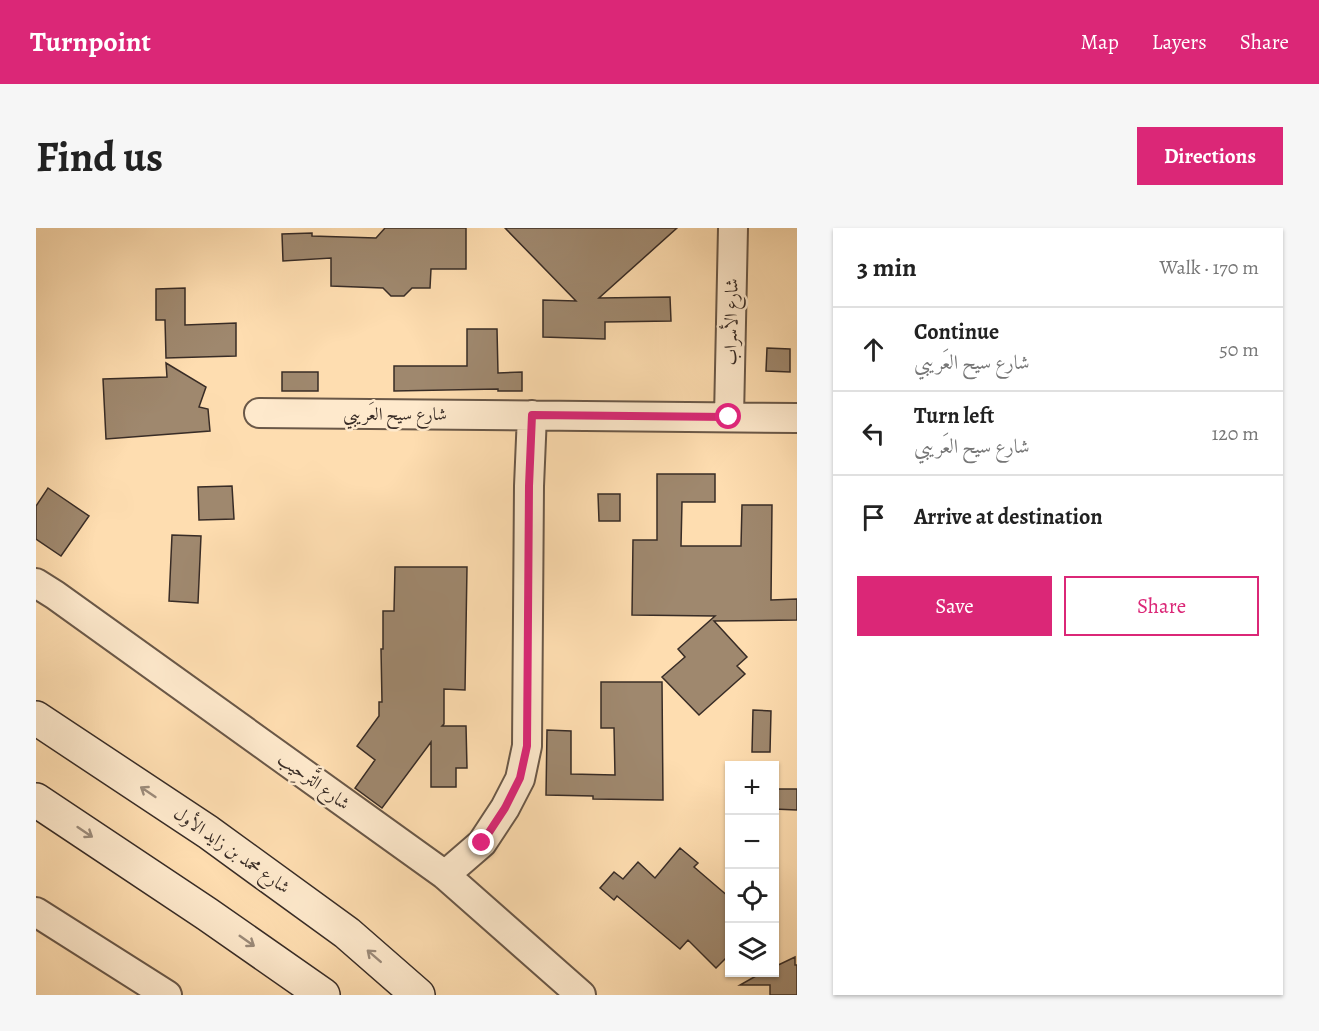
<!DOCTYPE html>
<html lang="en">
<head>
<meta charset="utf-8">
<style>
	:root { --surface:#fff; --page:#f6f6f6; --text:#222; --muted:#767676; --line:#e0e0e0; --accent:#db2777 }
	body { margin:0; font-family:Alegreya,Amiri,serif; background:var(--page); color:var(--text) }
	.controls { position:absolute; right:18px; bottom:18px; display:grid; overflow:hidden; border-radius:0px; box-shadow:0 2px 4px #0004 }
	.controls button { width:54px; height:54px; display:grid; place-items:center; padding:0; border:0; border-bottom:2px solid var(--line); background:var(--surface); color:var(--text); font:30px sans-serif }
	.stop { position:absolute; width:18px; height:18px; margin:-14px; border:4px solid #db2777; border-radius:50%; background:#fff }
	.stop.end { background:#db2777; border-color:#fff; box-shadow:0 2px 6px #0008 }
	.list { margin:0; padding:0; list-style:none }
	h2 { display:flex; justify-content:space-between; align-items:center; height:78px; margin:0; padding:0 24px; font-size:26px }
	h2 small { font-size:20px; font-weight:400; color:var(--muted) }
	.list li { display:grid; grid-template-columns:39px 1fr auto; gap:18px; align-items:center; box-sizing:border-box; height:84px; padding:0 24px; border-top:2px solid var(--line) }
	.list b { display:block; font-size:22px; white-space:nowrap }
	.list p { margin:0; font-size:20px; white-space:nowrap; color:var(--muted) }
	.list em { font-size:20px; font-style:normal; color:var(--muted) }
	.actions { display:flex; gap:12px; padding:18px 24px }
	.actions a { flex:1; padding:14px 0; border:2px solid var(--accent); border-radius:0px; text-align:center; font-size:21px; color:var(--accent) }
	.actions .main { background:var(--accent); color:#fff }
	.icon { flex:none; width:33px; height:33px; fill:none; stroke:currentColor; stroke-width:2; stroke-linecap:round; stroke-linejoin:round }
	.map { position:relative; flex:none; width:761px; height:767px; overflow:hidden; border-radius:0px }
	header { display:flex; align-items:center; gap:36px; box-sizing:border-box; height:84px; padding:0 30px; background:var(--accent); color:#fff }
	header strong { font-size:28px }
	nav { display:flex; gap:33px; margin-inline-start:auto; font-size:21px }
	.intro { display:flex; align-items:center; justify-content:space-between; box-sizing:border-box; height:144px; padding:0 36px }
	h1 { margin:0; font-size:42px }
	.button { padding:15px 27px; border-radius:0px; background:var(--accent); color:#fff; font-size:21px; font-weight:700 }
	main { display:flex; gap:36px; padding:0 36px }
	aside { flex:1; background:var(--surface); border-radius:0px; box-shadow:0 2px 4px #0004 }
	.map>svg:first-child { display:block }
	.building { fill:#9f886e; stroke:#382c26; stroke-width:1.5 }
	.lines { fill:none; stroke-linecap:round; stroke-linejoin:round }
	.minor-casing { stroke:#6a5848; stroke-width:32 }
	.secondary-casing { stroke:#382c26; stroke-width:36 }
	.minor { stroke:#fee9cc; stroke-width:28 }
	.secondary { stroke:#fee9cc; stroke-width:33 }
	.oneway { stroke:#9b8a79 }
	.route { stroke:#db2777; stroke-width:8 }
	.labels { text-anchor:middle; stroke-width:5; stroke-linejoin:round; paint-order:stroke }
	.street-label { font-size:18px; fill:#382c26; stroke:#fee9cc }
</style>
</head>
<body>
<header>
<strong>Turnpoint</strong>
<nav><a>Map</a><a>Layers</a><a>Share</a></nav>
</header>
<div class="intro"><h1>Find us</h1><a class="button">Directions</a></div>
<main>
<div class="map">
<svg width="761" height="767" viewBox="0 0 761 767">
	<rect width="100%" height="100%" fill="#feddb0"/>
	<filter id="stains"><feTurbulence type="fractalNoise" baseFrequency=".00333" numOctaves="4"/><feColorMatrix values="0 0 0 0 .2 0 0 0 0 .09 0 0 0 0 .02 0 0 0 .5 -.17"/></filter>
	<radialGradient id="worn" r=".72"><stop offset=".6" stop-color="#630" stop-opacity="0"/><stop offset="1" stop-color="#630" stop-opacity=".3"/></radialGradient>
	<!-- building -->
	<path class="building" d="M349 0H430V41H395L394 60H376L368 68H355L347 60 295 58V30L247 33 246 6 276 5V8L340 10Z
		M469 0H641L563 70 634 69 635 93 569 94V111L507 109V72L540 73Z
		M149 60V97L200 95V128L130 130 129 92H120V61Z
		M431 101H461L462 145 486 144V163H462V161L358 163V138H431Z
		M731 120 754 121V144L730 143Z
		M130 135 170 159 163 179 172 181 174 203 70 211 67 151 131 149Z
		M246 144H282V163H246Z
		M621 246H679V274H646L645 318H705L706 277H736L735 372 761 371V392L678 393 711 429 701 438 709 446 663 487 626 449 649 429 642 421 679 388 596 387 597 312H621Z
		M196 258 198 291 163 292 162 259Z
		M12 260 53 288 25 328 0 311V278Z
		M562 266H584V293H563Z
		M136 307 165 308 162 375 133 373Z
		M359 339H431L429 462 408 461V496L406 498H430L431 540H420V559H395V514L346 580 319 560 339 532 321 518 343 488V474H346L345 421H347V383H358Z
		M565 454H626L627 572 557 571V568L510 567 511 502 535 503V546L579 547 578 500H565Z
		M717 482 735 483 734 524H716Z
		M738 561H761V582L738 581Z
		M644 620 662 635 658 639 693 669V727L680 740 652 712 644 721 581 668 578 672 564 660 578 644 587 651 602 634 619 650Z
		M759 729V737H761V767H734V757H704L727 744H738V739Z"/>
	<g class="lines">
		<!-- minor casing -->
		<g class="minor-casing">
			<path id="minor" d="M223 185 761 190
				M693 189 697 0
				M0 355 19 367 409 647 545 767
				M409 647 446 615 469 580 484 551 491 518 493 258 496 187
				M0 684 131 767"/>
		</g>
		<!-- secondary casing -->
		<g class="secondary-casing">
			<path id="secondary" d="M0 490 172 604 311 705 382 767
				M0 572 171 686 287 767"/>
		</g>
		<!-- minor -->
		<use href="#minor" class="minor"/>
		<!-- secondary -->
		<use href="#secondary" class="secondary"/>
	</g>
	<!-- one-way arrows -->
	<defs><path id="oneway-shaft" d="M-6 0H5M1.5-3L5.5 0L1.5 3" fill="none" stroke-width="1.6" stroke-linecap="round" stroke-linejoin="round" transform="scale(1.5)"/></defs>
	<g class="oneway">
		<use href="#oneway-shaft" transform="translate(112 564) rotate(-146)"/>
		<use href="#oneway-shaft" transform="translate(49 604) rotate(34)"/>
		<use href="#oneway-shaft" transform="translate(211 713) rotate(35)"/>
		<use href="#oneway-shaft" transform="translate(338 728) rotate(-139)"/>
	</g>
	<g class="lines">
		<!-- route -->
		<path class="route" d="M446 615 469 580 484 550 491 518 493 258 496 187 693 189"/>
	</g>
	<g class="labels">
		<!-- street labels -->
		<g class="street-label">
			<text transform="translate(695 94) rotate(-89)" y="6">شارع الأسراب</text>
			<text x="359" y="192">شارع سيح العَريبي</text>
			<text transform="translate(278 553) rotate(36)" y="6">شارع التَّرحِيب</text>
			<text transform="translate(196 622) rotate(35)" y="6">شارع محمد بن زايد الأول</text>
		</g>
	</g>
	<rect width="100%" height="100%" filter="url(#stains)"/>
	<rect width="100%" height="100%" fill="url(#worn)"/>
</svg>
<div class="controls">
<button>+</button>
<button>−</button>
<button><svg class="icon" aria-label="locate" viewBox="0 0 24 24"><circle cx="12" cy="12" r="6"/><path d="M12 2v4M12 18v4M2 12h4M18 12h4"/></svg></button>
<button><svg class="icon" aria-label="layers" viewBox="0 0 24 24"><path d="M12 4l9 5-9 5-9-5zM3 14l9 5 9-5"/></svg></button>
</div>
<div class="stop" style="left:693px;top:189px"></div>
<div class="stop end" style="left:446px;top:615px"></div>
</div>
<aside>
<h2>3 min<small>Walk · 170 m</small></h2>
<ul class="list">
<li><svg class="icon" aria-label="ahead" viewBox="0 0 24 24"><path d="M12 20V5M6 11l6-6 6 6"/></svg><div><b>Continue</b><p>شارع سيح العَريبي</p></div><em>50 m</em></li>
<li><svg class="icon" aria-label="left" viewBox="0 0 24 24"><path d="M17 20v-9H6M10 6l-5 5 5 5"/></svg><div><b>Turn left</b><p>شارع سيح العَريبي</p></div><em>120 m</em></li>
<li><svg class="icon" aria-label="arrive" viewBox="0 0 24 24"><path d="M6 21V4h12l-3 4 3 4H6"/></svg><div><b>Arrive at destination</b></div></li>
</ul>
<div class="actions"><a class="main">Save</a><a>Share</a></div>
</aside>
</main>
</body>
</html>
